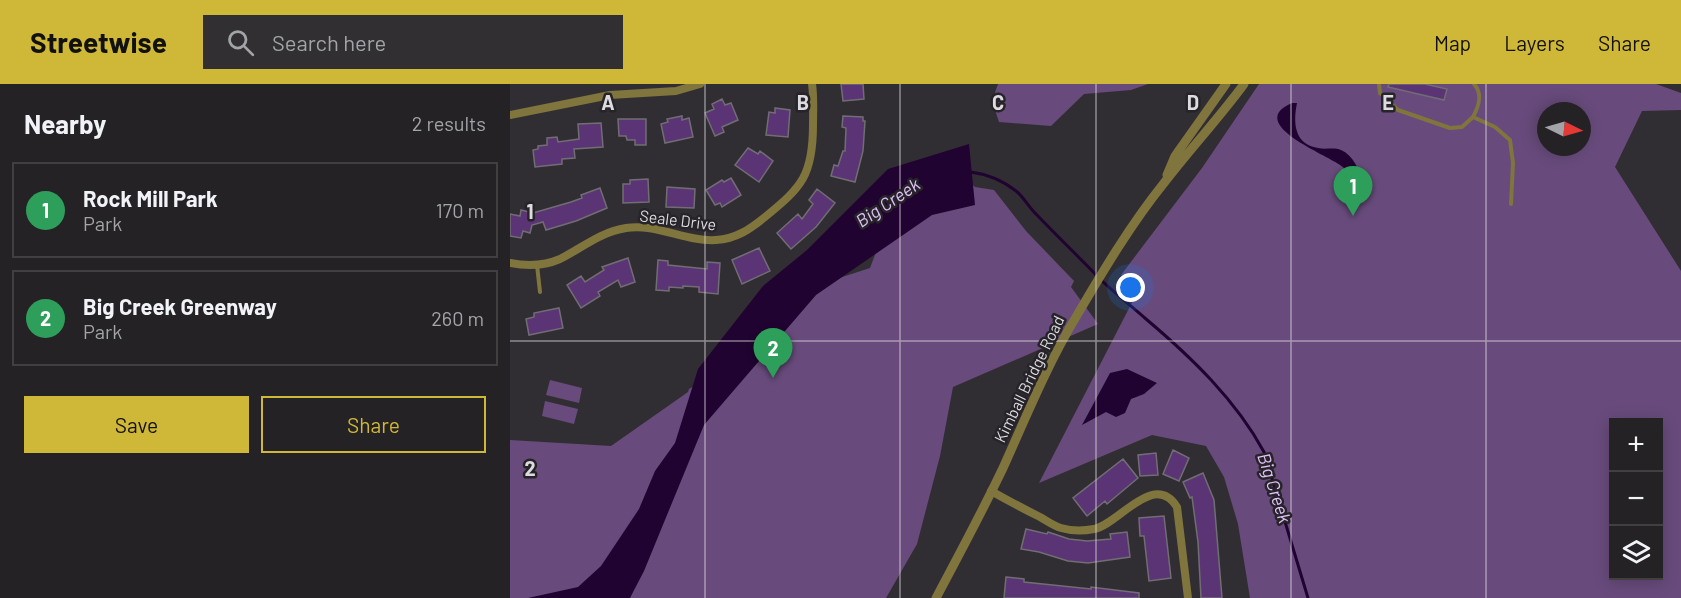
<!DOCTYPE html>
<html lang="en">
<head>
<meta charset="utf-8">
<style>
	:root { --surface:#252226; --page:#312f32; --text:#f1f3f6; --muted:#a3a4a7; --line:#423f43; --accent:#cfb837 }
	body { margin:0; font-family:Barlow,sans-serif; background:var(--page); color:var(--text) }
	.controls { position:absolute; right:18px; bottom:18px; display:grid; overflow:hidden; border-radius:0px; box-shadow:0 3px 15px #0003 }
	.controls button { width:54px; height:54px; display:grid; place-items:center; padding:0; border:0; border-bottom:2px solid var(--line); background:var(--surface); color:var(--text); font:30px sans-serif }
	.compass { position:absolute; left:1027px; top:18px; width:54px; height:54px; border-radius:50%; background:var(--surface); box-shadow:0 3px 15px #0003; rotate:95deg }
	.you { position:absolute; left:621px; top:204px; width:21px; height:21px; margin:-15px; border:4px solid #fff; border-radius:50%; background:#1a73e8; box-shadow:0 0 0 9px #1a73e833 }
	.badge { display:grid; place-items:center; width:39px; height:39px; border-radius:50%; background:var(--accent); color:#fff; font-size:20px; font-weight:700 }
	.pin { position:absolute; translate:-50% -50px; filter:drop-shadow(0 2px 3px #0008) }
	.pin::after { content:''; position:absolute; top:32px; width:21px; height:18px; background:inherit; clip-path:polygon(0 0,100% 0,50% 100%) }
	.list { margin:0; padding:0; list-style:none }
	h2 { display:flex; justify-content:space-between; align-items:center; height:78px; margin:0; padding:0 24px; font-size:26px }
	h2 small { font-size:20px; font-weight:400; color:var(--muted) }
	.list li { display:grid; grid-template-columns:39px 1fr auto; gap:18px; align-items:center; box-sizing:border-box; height:96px; margin:0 12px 12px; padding:0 12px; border:2px solid var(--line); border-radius:0px }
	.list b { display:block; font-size:22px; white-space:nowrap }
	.list p { margin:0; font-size:20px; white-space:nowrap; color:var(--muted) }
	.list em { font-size:20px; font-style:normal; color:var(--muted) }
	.actions { display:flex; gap:12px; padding:18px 24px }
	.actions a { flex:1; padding:14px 0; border:2px solid var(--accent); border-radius:0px; text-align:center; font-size:21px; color:var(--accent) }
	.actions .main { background:var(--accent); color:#111 }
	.icon { flex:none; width:33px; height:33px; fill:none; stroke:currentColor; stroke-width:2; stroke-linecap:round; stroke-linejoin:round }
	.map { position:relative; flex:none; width:1171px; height:514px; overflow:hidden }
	header { display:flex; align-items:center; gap:36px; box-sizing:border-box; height:84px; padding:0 30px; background:var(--accent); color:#111 }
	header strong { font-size:28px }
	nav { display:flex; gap:33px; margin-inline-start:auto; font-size:21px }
	.search { width:420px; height:54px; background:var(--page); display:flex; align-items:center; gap:15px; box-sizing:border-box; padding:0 21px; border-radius:0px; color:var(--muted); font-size:22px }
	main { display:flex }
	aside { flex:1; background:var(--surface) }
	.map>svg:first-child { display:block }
	.green { fill:#684b7c; fill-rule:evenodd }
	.water { fill:#210331 }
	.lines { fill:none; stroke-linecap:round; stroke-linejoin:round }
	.stream { stroke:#210331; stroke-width:3 }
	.building { fill:#5b3475; stroke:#706d73; stroke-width:1.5 }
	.service { stroke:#80753d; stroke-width:4 }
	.minor { stroke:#80753d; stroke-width:8 }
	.tertiary { stroke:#80753d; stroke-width:9 }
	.grid { fill:none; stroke:#dddbdf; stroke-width:1.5; stroke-opacity:0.55 }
	.labels { text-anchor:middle; stroke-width:5; stroke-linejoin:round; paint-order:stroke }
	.street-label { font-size:16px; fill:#dddbdf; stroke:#272429 }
	.water-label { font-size:18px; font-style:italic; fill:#e1c1fa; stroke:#272429 }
	.grid-label { font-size:20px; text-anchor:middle; font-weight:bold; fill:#dddbdf; stroke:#272429; stroke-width:5; stroke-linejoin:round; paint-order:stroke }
</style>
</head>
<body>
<header>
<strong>Streetwise</strong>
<div class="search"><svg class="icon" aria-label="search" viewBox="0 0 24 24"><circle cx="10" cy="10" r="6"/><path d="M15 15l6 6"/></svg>Search here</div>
<nav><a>Map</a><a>Layers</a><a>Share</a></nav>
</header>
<main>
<aside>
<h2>Nearby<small>2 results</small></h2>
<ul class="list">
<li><span class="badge" style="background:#2e9e5b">1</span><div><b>Rock Mill Park</b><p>Park</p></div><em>170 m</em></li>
<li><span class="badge" style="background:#2e9e5b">2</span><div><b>Big Creek Greenway</b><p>Park</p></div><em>260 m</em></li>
</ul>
<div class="actions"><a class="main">Save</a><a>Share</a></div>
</aside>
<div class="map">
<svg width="1171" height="514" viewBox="0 0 1171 514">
	<rect width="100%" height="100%" fill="#312e33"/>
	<!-- green -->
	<path class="green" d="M488 0H638L621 6 574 10 541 42 489 38 482 17Z
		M749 0H1146L1171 9V26L1132 27 1105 83 1171 187V514H740L728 440 714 393 696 362 642 351 529 399 630 203 611 191 692 84ZM1036 27H1072V63H1036ZM1104 338H1148V492H1104Z
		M456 94 465 103 484 106 516 147 564 197 561 203 588 240 443 303 430 372 407 460 376 514H0V356L101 362 178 308 179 305 217 283 283 209 360 184 379 134Z
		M40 296 72 304 69 319 36 311Z
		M35 317 68 325 64 340 32 332Z"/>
	<!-- water -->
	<path class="water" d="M782 19H787C783 39 784 60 808 64 815 66 824 63 831 66 843 71 849 86 853 96L847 107 842 105C840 99 837 88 833 83 821 72 733 40 782 19Z
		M459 60 465 121 422 131 306 211 194 341 134 487 120 514H18L68 503 91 482 129 425 145 387 165 359 188 285 253 202 297 166 378 85Z
		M617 285 647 299 634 310 621 315 615 329 606 333 596 328 572 341 600 289Z"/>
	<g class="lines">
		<!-- stream -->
		<path class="stream" d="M460 88C477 90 492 96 506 107 514 113 519 124 527 131 548 153 570 174 591 196 606 210 621 222 636 235 681 273 726 316 754 368L798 514"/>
	</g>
	<!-- building -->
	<path class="building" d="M331 0H353L354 15 333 17Z
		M879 0H915L937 5 934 16 878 3Z
		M212 15 215 21 221 19 228 36 212 43 214 48 205 52 195 29 204 25 202 20Z
		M265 24 280 26 278 53 256 51 259 28 265 29Z
		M172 32V36L179 34 183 53 155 59 151 40 158 38 157 35Z
		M333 32 353 33V37H355L353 67 345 98 321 92 324 81 328 82 333 67H335L336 44 332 43Z
		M108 35H136V61H125V56H117L116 52H109Z
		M91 39 93 63 64 65 65 74 52 75V80L25 83 23 66 28 65V62L37 61V54L47 53 48 58 69 55 68 40Z
		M238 64 248 70 250 67 263 77 249 98 225 81Z
		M221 94 231 111 212 123 210 119 205 121 196 106 212 96 214 98Z
		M138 95 139 118 113 119V100H120V96Z
		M157 103 185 105 184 124 156 123Z
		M90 104 97 124 66 137 36 146 33 138 22 141 20 149 13 147 11 154 0 152V130L10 132 11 126 23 129 61 118 72 114 71 111Z
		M307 105 325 119 306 143 281 165 267 149 288 130 292 135 303 120 299 116Z
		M249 164 260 187 232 200 222 176Z
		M118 174 125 198 111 203 108 196 88 208 90 212 71 224 57 201 71 192 75 198 94 186 92 183Z
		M148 176 158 177V181L197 185V178L210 179 208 210 189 208V203L173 202V204L159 203V207L146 206Z
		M49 224 53 244 19 251 16 235 24 233V229Z
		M663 366 679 374 669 397 653 390Z
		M646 369 648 391 630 392 628 371Z
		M613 375 628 394 597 420 595 417 577 432 563 414Z
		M693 389 704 416 712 514H691L688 458 682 413 680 414 673 398Z
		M654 432 661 494 639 497 634 452H630L629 434Z
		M516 445 537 450 538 448 559 455 577 457 601 455 600 450 617 448 620 473 578 479 558 477 529 468 511 465Z
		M496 493 514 495V498L581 505V503L629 509V514H494Z"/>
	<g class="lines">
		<!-- service -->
		<path class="service" d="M869 0 870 9 888 26 940 44 952 43 963 33 985 43 1000 56 1003 79 1001 120
			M963 33C969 22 973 10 964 0
			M27 181 30 208"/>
		<!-- minor -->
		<path class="minor" d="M0 31 100 11 166 7 190 0
			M0 179C16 182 34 182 50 175 72 164 90 148 116 144 146 139 176 158 206 156 226 155 240 145 255 133 292 103 303 91 303 41 303 27 304 14 302 0
			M481 407C497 416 514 425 530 433 537 437 544 442 551 444 561 447 574 447 584 445 608 441 644 386 667 423L678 514"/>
		<!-- tertiary -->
		<path class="tertiary" d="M657 91 665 72 716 0
			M426 514C449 471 472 428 493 384 516 333 537 281 566 233 593 187 621 140 654 99 680 65 709 34 734 0"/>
	</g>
	<!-- grid -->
	<path class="grid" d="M195 0V514M390 0V514M586 0V514M781 0V514M976 0V514M0 257H1171"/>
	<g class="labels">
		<!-- street labels -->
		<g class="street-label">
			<text transform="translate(168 136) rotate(7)" y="6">Seale Drive</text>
			<text transform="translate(519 295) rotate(-64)" y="6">Kimball Bridge Road</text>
		</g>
		<!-- water labels -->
		<g class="water-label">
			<text transform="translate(378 119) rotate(-34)" y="6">Big Creek</text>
			<text transform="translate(764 404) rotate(72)" y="6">Big Creek</text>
		</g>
	</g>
	<g class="grid-label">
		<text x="98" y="26">A</text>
		<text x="293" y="26">B</text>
		<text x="488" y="26">C</text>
		<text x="683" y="26">D</text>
		<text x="878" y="26">E</text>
		<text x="20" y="135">1</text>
		<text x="20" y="392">2</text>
	</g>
</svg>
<div class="controls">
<button>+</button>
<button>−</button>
<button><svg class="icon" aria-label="layers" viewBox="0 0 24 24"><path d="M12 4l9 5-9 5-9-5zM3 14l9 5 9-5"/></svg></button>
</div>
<svg class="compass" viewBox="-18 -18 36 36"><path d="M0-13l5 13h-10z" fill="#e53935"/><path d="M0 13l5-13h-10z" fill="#a3a4a7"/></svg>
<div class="you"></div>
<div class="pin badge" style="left:843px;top:132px;background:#2e9e5b">1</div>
<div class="pin badge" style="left:263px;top:294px;background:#2e9e5b">2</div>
</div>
</main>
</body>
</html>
